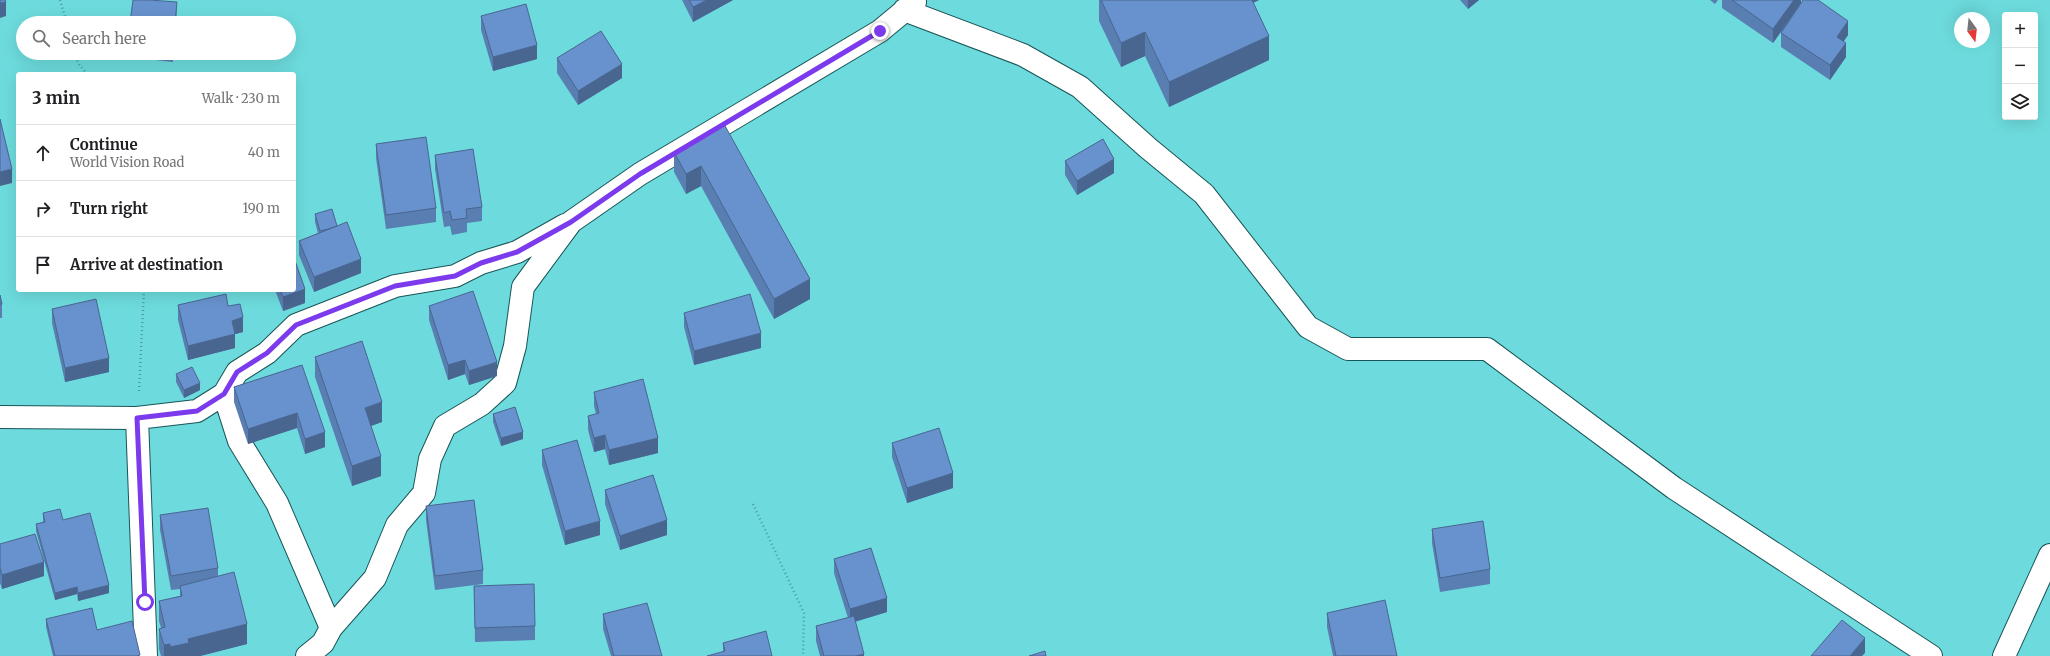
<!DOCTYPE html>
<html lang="en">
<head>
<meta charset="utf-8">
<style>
	:root { --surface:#fff; --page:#f2f2f2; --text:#202124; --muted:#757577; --line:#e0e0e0 }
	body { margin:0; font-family:Merriweather,serif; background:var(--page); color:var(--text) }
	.controls { position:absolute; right:12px; top:12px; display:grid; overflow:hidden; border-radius:4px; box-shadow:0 4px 16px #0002 }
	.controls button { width:36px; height:36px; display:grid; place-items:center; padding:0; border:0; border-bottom:1px solid var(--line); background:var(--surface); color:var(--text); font:20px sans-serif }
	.compass { position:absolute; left:1954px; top:12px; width:36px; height:36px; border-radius:50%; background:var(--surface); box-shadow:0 4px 16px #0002; rotate:165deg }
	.stop { position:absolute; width:12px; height:12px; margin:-9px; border:3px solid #7c3aed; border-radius:50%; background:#fff }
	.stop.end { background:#7c3aed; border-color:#fff; box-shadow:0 1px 4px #0008 }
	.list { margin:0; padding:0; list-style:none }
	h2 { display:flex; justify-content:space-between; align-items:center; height:52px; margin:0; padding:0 16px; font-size:17px }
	h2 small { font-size:13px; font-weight:400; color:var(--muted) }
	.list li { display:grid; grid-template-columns:26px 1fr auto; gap:12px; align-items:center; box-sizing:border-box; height:56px; padding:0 16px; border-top:1px solid var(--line) }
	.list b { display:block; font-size:15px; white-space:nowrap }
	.list p { margin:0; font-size:13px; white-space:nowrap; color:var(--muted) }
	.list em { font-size:13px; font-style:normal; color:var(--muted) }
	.icon { flex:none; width:22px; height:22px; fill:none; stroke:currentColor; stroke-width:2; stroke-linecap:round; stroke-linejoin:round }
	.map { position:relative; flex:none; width:2050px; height:656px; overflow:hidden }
	.search { position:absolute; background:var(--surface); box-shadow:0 4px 16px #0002; left:16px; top:16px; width:280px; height:44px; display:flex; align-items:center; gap:10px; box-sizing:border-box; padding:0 14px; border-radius:22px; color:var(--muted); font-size:15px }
	.panel { position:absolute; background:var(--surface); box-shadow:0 4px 16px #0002; left:16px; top:72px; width:280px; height:220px; border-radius:4px }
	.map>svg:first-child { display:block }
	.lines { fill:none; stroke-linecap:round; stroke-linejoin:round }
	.minor-casing { stroke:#185557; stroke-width:24 }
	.major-casing { stroke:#185557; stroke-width:24 }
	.path { stroke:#499ea0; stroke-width:2.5; stroke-dasharray:1 3; stroke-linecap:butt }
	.minor { stroke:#fff; stroke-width:22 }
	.major { stroke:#fff; stroke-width:22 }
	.wall { fill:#597eb1 }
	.shaded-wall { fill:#496690 }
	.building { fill:#6892ce; stroke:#496690 }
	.route { stroke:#7c3aed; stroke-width:5 }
</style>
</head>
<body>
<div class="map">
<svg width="2050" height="656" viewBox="0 0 2050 656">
	<rect width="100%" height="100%" fill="#6ddbdd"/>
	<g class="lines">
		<!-- minor casing -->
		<g class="minor-casing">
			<path id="minor" d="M904 10 1023 55 1080 87 1148 148 1204 194 1308 327 1348 349H1487L1674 488 1931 656
				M224 394 239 441 277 503 331 628
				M0 417 137 418 197 411 224 394 237 372 267 353 296 325 395 286 455 276 481 263 517 252 565 225
				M137 418 146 656
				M307 656 323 643 331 628 375 578 397 525 424 493 430 459 445 426 482 404 505 383 515 346 523 287 571 222 640 174 880 31 915 2"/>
		</g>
		<!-- major casing -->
		<g class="major-casing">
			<path id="major" d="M2004 656 2050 555"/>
		</g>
		<!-- path -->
		<path class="path" d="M60 0 67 23
			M75 53 78 63 87 74
			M139 391 144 290
			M753 504 804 613 803 656"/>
		<!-- minor -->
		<use href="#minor" class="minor"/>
		<!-- major -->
		<use href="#major" class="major"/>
	</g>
	<!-- wall -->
	<path class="wall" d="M682 0H733L693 22Z
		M1099 0H1259L1253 3 1269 60 1169 107 1145 56 1121 67 1099 21Z
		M1460 0H1479L1468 9Z
		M1710 0H1718L1715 4Z
		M1722 0H1801V3L1848 35 1844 41 1846 57 1830 80 1781 47V33L1794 14 1773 43 1722 8Z
		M481 16 537 59 493 71 481 30Z
		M128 53H173V62L128 57Z
		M557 58 622 78 578 105 557 73Z
		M724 124 810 299 774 319 701 186 686 194 674 172V152Z
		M376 144 436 208V222L386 229 376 158Z
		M435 155 482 207V221L467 223V232L452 235 450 226 444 227 435 169Z
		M1065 161 1114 173 1077 195 1065 175Z
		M315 214 337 226 361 273 314 292 299 255V241L318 233 315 222Z
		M275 290H294L305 303 283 311Z
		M0 295 2 304V318H0Z
		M178 305 228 306 243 332 235 334V348L188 360 178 320Z
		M429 306 497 376 469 385 465 374 448 380 429 320Z
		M52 309 109 372 65 382 52 323Z
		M684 313 761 348 694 365 684 327Z
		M315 357 382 422 371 426 381 476 352 486 315 377Z
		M302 365 325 447 305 454 297 428 248 444 234 402V387Z
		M176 374 200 390 184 398 176 382Z
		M594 392 658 453 609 465 605 449 594 452 588 430V416L596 414 594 406Z
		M493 414 523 439 501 446 493 422Z
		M892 443 953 488 907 503 892 457Z
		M542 450 600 535 565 545 542 465Z
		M605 490 667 535 620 550 605 504Z
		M426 506 483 570V584L435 590 426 520Z
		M43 513 109 593 78 601 77 594 55 600 36 531V524L43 522Z
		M160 515 218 568V576L247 644 200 656H161L159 649V629L161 628 159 621V601L180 596V589L171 590 160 530Z
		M1432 529 1490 569V584L1440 592 1432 543Z
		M0 544 44 576 2 589 0 583Z
		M834 559 887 612 855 622 864 656H820L816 641V626L848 618 834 573Z
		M474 586 535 626V640L475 642Z
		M1327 613 1397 656H1333L1327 627Z
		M603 614 662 656H611L603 629Z
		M46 619 97 630 140 656H53L46 627Z
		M723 643 772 656 723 652Z"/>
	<!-- shaded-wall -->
	<path class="shaded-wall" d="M707 0H733L693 22V7Z
		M1244 0H1259L1244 7Z
		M1468 0H1479L1468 9Z
		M1794 0H1801V3L1773 43V29Z
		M6 2V16L0 18V3Z
		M177 2 176 23H175Z
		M1848 21V35L1837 51V37Z
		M1145 32V56L1121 67V43Z
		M1269 36V60L1169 107V82Z
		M1846 43V57L1830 80V65Z
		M537 45V59L493 71V57Z
		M622 64V78L578 105V91Z
		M1114 159V173L1077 195V181Z
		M701 166V186L686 194V174Z
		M12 169V183L0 186V172Z
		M361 259V273L314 292V277Z
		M810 279V299L774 319V299Z
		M305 289V303L283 311V297Z
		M243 317V332L232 335V321Z
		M761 333V348L694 365V351Z
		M235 334V348L188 360V346Z
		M109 358V372L65 382V368Z
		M465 360V374L448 380V365Z
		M497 362V376L469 385V371Z
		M200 383V390L184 398V390Z
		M382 402V422L365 428V408Z
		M297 413V428L248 444V429Z
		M325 432V447L305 454V439Z
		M523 432V439L501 446V438Z
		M605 435V449L594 452V438Z
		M658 438V453L609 465V450Z
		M381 456V476L352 486V466Z
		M953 473V488L907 503V488Z
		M667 520V535L620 550V536Z
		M600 521V535L565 545V531Z
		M44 562V576L2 589V575Z
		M109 585V593L78 601V593Z
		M77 587V594L55 600V593Z
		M887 598V612L850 623V609Z
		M247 624V644L200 656H170V647L188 639Z
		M1865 638V653L1862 656H1850Z
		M170 644V656H164V645Z
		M864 654V656H855Z"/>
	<!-- building -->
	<path class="building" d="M0 0H5L6 2 0 3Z
		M133 0H150L177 2 175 23H130Z
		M689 0H707L693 7Z
		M1101 0H1252L1269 36 1169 82 1145 32 1121 43Z
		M1732 0H1794L1773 29Z
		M1803 0H1818L1848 21 1837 37 1846 43 1830 65 1781 33Z
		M526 4 537 45 493 57 481 16Z
		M601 31 622 64 578 91 557 58Z
		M0 119 12 169 0 172Z
		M724 124 810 279 774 299 701 166 686 174 674 152Z
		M426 137 436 208 386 215 376 144Z
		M1103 139 1114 159 1077 181 1065 161Z
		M473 149 482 207 466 209 467 218 452 220 450 211 444 213 435 155Z
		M332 209 337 226 328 229 320 231 315 214Z
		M347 222 361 259 314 277 299 241Z
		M294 258 305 289 283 297 280 290H294Z
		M473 291 497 362 469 371 465 360 448 365 429 306Z
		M226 294 228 306 240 304 243 317 232 321 235 334 188 346 178 305Z
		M750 294 761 333 694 351 684 313Z
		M0 295 2 304H0Z
		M96 299 109 358 65 368 52 309Z
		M362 341 382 402 365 408 381 456 352 466 315 357Z
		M302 365 325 432 305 439 297 413 248 429 234 387Z
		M192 367 200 383 184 390 176 374Z
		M643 379 658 438 609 450 605 435 594 438 588 416 599 413 594 392Z
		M515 407 523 432 501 438 493 414Z
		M939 428 953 473 907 488 892 443Z
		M577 440 600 521 565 531 542 450Z
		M653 475 667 520 620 536 605 490Z
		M474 500 483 570 435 576 426 506Z
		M208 508 218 568 171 576 160 515Z
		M60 509 63 520 90 513 109 585 78 593 77 587 55 593 36 524 45 522 43 513Z
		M1483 521 1490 569 1440 578 1432 529Z
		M35 534 44 562 2 575 0 568V544Z
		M871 548 887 598 850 609 834 559Z
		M234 572 247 624 188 639 189 643 170 647V644L164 645 159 629 165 627 159 601 182 596 180 586Z
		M534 584 535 626 475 628 474 586Z
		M1385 600 1397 656H1336L1327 613Z
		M647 603 662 656H614L603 614Z
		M92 608 97 630 132 621 140 655 137 656H55L46 619Z
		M854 616 864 654 855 656H824L816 626Z
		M1842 620 1865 638 1850 656H1811Z
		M766 631 772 656H707L725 651 723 643Z
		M1045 651 1046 656H1029Z"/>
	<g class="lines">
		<!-- route -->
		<path class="route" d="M145 602 137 418 197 411 224 394 237 372 267 353 296 325 395 286 455 276 481 263 517 252 571 222 640 174 880 31"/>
	</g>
</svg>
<div class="controls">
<button>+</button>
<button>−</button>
<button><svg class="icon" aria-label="layers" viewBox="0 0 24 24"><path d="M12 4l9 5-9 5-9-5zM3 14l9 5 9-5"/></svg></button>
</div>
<svg class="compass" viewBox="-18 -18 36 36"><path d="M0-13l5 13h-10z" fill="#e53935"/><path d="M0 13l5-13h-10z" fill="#757577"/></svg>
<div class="stop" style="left:145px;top:602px"></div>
<div class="stop end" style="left:880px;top:31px"></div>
<div class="search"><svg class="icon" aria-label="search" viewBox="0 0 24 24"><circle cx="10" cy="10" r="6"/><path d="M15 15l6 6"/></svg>Search here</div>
<section class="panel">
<h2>3 min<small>Walk · 230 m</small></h2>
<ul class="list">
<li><svg class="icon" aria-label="ahead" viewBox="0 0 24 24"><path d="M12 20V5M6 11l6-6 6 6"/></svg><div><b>Continue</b><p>World Vision Road</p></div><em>40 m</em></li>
<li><svg class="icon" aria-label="right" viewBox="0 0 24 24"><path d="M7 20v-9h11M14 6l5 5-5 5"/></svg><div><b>Turn right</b></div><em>190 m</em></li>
<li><svg class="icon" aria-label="arrive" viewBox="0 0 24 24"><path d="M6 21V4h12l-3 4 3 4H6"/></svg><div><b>Arrive at destination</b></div></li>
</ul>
</section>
</div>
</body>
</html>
